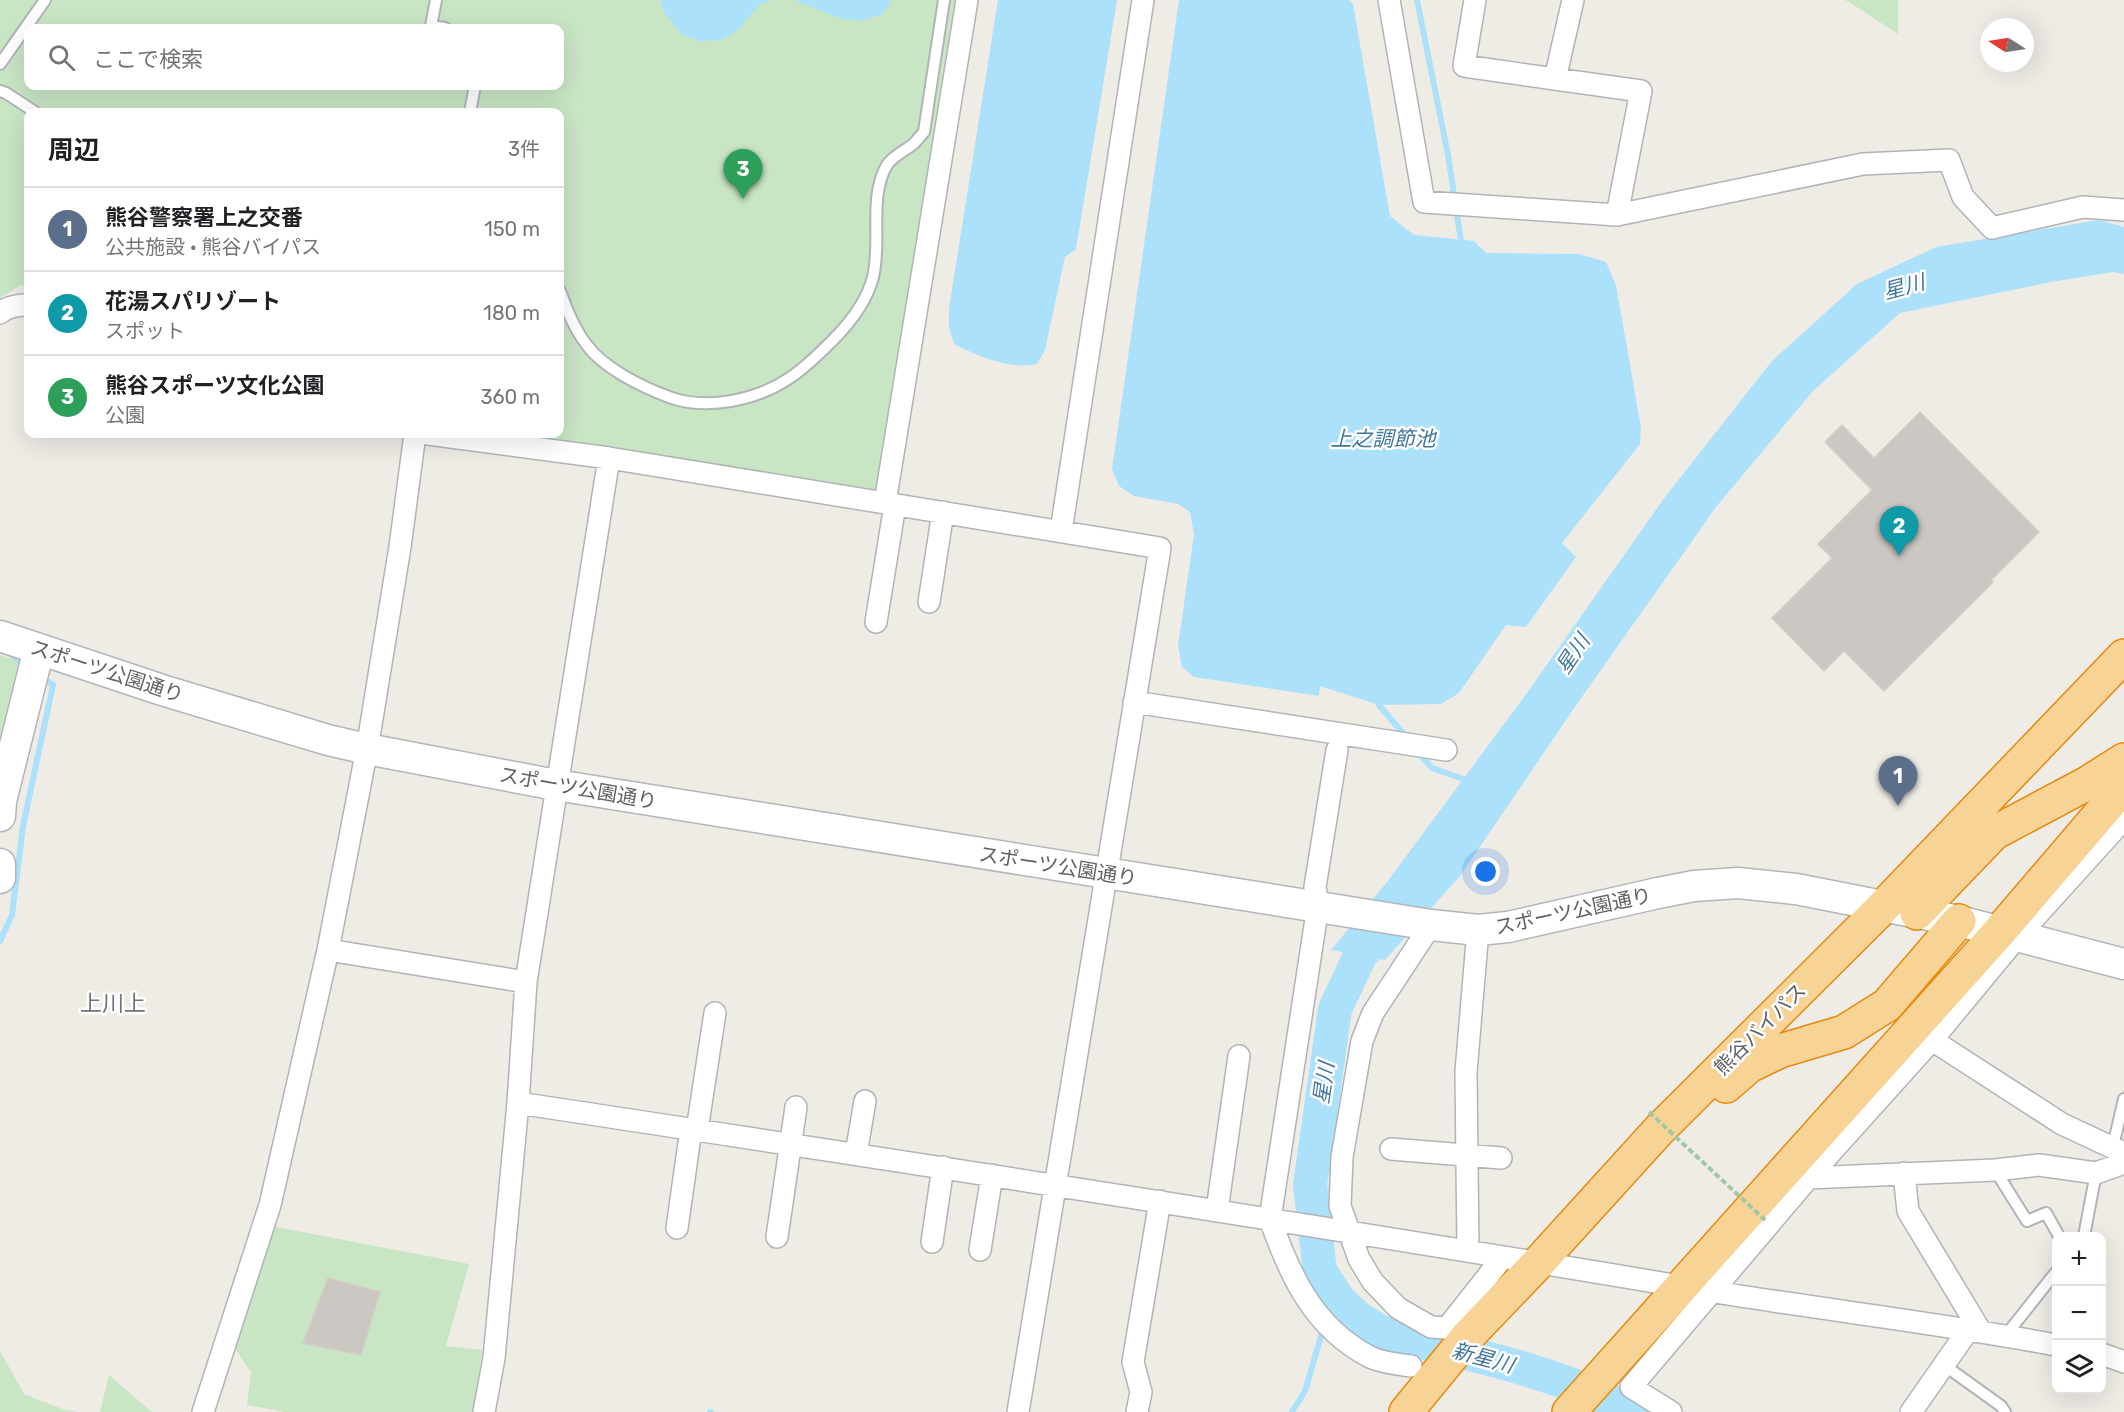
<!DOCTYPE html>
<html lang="ja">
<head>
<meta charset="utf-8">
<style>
	:root { --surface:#fff; --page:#f2f2f2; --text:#202124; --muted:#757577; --line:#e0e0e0; --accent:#df3c42 }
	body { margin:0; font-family:Rubik,"Noto Sans JP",sans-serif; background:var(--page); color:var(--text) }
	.controls { position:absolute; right:18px; bottom:18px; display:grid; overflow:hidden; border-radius:12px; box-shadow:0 6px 24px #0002 }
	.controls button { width:54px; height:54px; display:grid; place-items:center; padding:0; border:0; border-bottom:2px solid var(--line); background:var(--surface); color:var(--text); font:30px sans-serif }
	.compass { position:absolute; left:1980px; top:18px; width:54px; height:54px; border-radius:50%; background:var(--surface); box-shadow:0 6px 24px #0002; rotate:282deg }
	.you { position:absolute; left:1486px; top:872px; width:21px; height:21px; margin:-15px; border:4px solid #fff; border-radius:50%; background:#1a73e8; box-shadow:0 0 0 9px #1a73e833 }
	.badge { display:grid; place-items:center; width:39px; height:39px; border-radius:50%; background:var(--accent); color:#fff; font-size:20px; font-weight:700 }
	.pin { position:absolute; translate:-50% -50px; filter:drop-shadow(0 2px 3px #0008) }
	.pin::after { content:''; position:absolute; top:32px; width:21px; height:18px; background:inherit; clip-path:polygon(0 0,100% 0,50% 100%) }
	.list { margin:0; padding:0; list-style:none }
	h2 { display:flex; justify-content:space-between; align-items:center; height:78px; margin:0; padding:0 24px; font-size:26px }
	h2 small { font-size:20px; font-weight:400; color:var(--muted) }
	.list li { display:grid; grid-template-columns:39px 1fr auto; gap:18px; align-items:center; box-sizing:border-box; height:84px; padding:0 24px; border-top:2px solid var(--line) }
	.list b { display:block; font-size:22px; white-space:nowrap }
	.list p { margin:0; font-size:20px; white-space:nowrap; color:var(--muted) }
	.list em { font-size:20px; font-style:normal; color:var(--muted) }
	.icon { flex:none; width:33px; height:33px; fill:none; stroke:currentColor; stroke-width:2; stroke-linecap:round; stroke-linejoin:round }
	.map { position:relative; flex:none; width:2124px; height:1412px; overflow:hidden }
	.search { position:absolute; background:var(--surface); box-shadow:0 6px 24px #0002; left:24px; top:24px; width:540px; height:66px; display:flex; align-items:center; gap:15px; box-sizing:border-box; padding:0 21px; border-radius:12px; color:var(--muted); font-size:22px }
	.panel { position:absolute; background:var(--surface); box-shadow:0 6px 24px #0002; left:24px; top:108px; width:540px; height:330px; border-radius:12px }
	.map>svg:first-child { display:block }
	.green { fill:#c8e5c4; fill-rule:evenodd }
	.water { fill:#abe1fa }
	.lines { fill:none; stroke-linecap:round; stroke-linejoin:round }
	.stream { stroke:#abe1fa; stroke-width:6 }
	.river { stroke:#abe1fa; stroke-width:34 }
	.building { fill:#cbc7c2; stroke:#d3cdc5; stroke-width:1.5 }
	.lane-casing { stroke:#b1b4b7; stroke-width:14 }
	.street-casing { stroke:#b1b4b7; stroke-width:24 }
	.secondary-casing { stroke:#b2b6ba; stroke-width:33 }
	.highway-casing { stroke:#e78a0e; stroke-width:36 }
	.lane { stroke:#fff; stroke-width:10 }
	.street { stroke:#fff; stroke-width:21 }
	.secondary { stroke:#fff; stroke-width:30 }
	.highway { stroke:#f7d395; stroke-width:33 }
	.path-bridge { stroke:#9fc8a6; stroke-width:4; stroke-dasharray:6 3; stroke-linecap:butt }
	.labels { text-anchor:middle; stroke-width:5; stroke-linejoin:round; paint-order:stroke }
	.street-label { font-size:20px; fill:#5e6265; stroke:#fff }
	.water-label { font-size:21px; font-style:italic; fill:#42779b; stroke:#fff }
	.quarter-label { font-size:22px; fill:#6f7477; stroke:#fff }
</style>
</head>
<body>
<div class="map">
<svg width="2124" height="1412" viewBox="0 0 2124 1412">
	<rect width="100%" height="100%" fill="#efece6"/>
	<!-- green -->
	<path class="green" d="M0 0H958L878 496 506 434H560V112H28V287L21 285 0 298ZM28 28H560V86H28Z
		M1845 0H1898V34L1849 2Z
		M0 655 24 662 0 760Z
		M271 1226 469 1264 446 1346 482 1350 474 1412H285L247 1405 251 1372 234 1347Z
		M0 1351 24 1394 65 1410 78 1412H0Z
		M109 1375 152 1412H100Z"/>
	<!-- water -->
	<path class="water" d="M660 0H772L758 6 738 30 721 40 700 41 682 35 664 12Z
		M794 0H891L883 14 860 21 839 18Z
		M998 0H1117L1076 249 1065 257 1045 350 1037 364C1014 371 975 355 954 344L949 327V308Z
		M1179 0H1349L1353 4 1390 216 1414 235 1474 241 1486 253 1579 254 1606 262 1616 285 1641 428 1640 444 1562 543 1576 557 1526 627 1506 625 1459 693 1441 704 1379 705 1320 686 1319 696 1194 677 1182 667 1178 646 1194 534 1190 512 1178 504 1134 496 1119 486 1112 469Z
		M2099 220 2124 227V274L2113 272 2051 282 1900 313 1813 391 1716 507 1579 701 1460 876 1385 960 1331 950 1387 882 1527 693 1665 497 1772 361 1857 284 1936 247Z"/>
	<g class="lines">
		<!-- stream -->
		<path class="stream" d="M1417 0 1448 155 1462 248
			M8 652 27 666
			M1382 699 1379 705 1407 738
			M1419 753 1432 768 1469 781
			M0 941 12 915 23 826 53 685 42 677
			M710 1412H711
			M1292 1412 1305 1391 1321 1336 1339 1300"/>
		<!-- river -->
		<path class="river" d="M1394 921 1361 954 1335 1009 1310 1185 1320 1271 1339 1300 1358 1318 1381 1332C1467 1354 1554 1370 1632 1412"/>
	</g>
	<!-- building -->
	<path class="building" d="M1920 412 2039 532 1991 580 1993 582 1884 691 1844 651 1824 671 1772 618 1832 558 1818 544 1872 490 1825 442 1842 425 1874 458Z
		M328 1278 380 1292 361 1355 303 1343Z"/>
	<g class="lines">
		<!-- lane casing -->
		<g class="lane-casing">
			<path id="lane" d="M436 0 431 26 445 28
				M0 64 45 0
				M0 91 6 93 35 112
				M470 112 475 86
				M560 291C567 310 574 328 586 344 603 368 642 387 669 397 707 411 758 400 791 377 806 367 819 354 832 341 849 324 867 301 873 277 882 241 868 197 887 165 892 157 904 151 912 145 916 142 920 136 924 132L944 0
				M2113 1146 2124 1099
				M1995 1170 2027 1221 2046 1213 2059 1236
				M2084 1236 2096 1173
				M2006 1335 2056 1272
				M1944 1365 2001 1406 2005 1412"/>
		</g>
		<!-- street casing -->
		<g class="street-casing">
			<path id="street" d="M1389 0 1424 202 1617 215 1863 164 1949 160 1963 197 1992 228 2083 207 2124 210
				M1475 0 1464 66 1555 79
				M1573 0 1555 79 1641 91 1617 215
				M0 313C8 306 18 305 28 305
				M428 434 609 458 885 503 967 0
				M885 503 1160 548 1018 1412
				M1061 531 1143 0
				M929 602 943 512
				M876 622 895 505
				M1134 702 1446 750
				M1337 750 1315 887 1318 906 1270 1219C1290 1276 1314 1328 1370 1357 1382 1363 1398 1364 1411 1366
				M1431 925 1373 1013 1362 1041 1342 1157 1340 1206 1359 1259 1373 1282 1398 1308 1431 1327 1447 1328 1503 1257
				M328 950 526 982
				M1932 1040 2062 1124 2124 1153
				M518 1103C915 1163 1312 1224 1709 1291 1824 1310 1941 1323 2056 1345
				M697 1130 715 1013
				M1391 1149 1501 1158
				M856 1154 865 1101
				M1904 1173 1908 1211 1981 1332
				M1808 1178 1995 1170 2039 1165 2096 1173 2124 1163
				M1217 1210 1239 1056
				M677 1228 691 1129
				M777 1237 796 1107
				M932 1242 943 1167
				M980 1250 992 1175
				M1468 1251 1466 1072 1478 930
				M2102 1354 2124 1362
				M203 1412 270 1205 328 950 367 749 400 547 415 434
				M484 1412 494 1358 518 1103 526 982 609 458
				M1137 1412 1141 1392 1133 1362 1160 1201
				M1671 1412 1631 1387 1816 1169 1932 1040 2018 936 2124 819
				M1911 1412 1969 1329"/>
		</g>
		<!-- secondary casing -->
		<g class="secondary-casing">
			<path id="secondary" d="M0 636 162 690 328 740 367 749 556 785 1431 925 1478 930 1508 927 1658 893 1694 886 1738 883 1796 889 1959 921 2124 964
				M0 816 1 801 39 649
				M0 864V878"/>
		</g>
		<!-- highway casing -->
		<g class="highway-casing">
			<path id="highway" d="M1917 913 1994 833 2086 784 2124 760
				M1726 1086 1749 1066 1780 1051 1844 1032 1887 1005 1959 921
				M1406 1412 1469 1335 1539 1262 1659 1130 1884 906 2124 656
				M1569 1412 2000 931 2124 786"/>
		</g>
		<!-- lane -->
		<use href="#lane" class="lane"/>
		<!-- street -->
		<use href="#street" class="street"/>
		<!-- secondary -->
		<use href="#secondary" class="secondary"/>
		<!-- highway -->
		<use href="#highway" class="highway"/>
		<!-- path-bridge -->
		<path class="path-bridge" d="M1649 1112 1765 1220"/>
	</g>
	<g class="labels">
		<!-- street labels -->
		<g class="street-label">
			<text transform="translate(107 671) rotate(18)" y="7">スポーツ公園通り</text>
			<text transform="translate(578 788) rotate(10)" y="7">スポーツ公園通り</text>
			<text transform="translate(1058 866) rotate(9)" y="7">スポーツ公園通り</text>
			<text transform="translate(1573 911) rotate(-12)" y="7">スポーツ公園通り</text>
			<text transform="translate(1760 1029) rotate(-45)" y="7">熊谷バイパス</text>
		</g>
		<!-- water labels -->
		<g class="water-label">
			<text transform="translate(1904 287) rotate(-15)" y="7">星川</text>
			<text x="1383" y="446">上之調節池</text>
			<text transform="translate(1573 654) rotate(-56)" y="7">星川</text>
			<text transform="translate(1324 1083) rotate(-82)" y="7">星川</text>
			<text transform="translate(1483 1358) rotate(15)" y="7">新星川</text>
		</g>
		<!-- quarter labels -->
		<g class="quarter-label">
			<text x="113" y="1011">上川上</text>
		</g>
	</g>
</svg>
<div class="controls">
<button>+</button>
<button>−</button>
<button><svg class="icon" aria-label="layers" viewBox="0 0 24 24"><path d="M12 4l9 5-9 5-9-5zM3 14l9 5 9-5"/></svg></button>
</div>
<svg class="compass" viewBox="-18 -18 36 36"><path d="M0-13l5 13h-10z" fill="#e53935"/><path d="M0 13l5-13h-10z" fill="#757577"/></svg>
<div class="you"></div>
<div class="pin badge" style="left:1898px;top:806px;background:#5c6f8a">1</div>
<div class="pin badge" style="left:1899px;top:556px;background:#0f9aa8">2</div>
<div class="pin badge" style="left:743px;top:199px;background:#2e9e5b">3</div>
<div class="search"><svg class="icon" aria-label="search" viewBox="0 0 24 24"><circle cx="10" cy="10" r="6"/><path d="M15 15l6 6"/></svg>ここで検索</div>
<section class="panel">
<h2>周辺<small>3件</small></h2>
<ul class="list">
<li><span class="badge" style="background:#5c6f8a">1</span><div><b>熊谷警察署上之交番</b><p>公共施設 · 熊谷バイパス</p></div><em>150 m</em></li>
<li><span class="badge" style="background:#0f9aa8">2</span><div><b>花湯スパリゾート</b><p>スポット</p></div><em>180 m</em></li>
<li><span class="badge" style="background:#2e9e5b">3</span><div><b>熊谷スポーツ文化公園</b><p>公園</p></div><em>360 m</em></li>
</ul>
</section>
</div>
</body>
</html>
